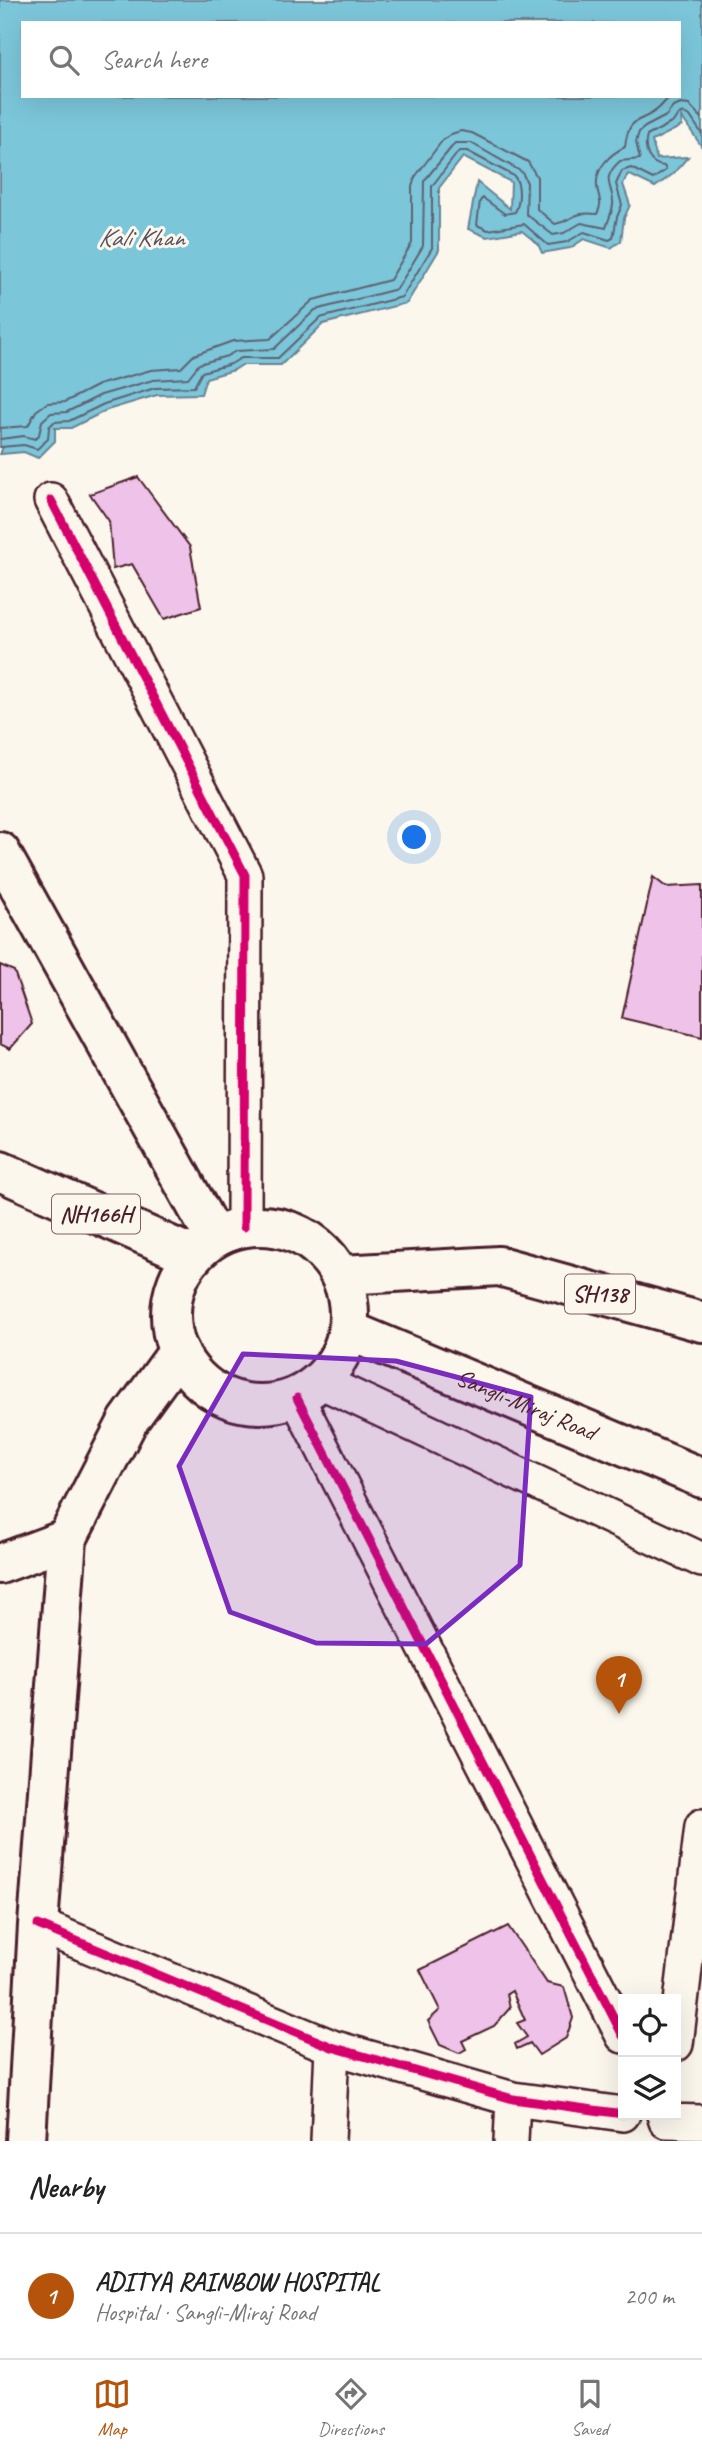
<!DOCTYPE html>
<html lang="en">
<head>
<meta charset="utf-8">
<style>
	:root { --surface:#fff; --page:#f6f6f6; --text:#222; --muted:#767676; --line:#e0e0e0; --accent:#b45309 }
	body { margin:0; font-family:Caveat,sans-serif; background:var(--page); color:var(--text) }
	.controls { position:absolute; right:21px; bottom:21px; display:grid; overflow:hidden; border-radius:0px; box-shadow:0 7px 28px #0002 }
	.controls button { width:63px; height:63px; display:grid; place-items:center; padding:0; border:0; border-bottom:2px solid var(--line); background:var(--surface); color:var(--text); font:35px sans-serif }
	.you { position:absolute; left:415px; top:838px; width:24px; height:24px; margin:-18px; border:5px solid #fff; border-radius:50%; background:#1a73e8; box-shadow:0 0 0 10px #1a73e833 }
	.badge { display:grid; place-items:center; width:46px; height:46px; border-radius:50%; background:var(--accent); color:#fff; font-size:23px; font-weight:700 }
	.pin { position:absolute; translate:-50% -58px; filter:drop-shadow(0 2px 4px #0008) }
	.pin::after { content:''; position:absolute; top:37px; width:24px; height:21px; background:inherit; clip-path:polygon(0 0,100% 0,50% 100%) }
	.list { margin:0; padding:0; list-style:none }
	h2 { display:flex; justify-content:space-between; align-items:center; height:91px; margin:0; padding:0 28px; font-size:30px }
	h2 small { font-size:23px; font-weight:400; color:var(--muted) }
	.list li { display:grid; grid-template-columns:46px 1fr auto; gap:21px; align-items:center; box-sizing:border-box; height:126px; padding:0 28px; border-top:2px solid var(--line) }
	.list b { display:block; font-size:26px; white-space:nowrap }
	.list p { margin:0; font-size:23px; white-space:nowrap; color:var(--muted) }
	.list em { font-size:23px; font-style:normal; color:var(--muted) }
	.icon { flex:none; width:38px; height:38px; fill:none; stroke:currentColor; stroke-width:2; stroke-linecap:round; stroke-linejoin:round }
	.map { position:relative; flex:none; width:702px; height:2141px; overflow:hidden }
	.search { position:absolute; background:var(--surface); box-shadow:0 7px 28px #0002; left:21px; right:21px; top:21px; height:77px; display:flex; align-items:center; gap:18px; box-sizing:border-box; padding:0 24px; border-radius:0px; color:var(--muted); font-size:26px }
	.sheet { height:217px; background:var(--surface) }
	nav { display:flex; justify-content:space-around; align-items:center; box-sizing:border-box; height:98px; border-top:2px solid var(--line); background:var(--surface); font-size:19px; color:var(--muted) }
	nav a { display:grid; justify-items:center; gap:4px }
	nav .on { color:var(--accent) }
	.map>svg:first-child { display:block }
	.water { fill:#7bc6da; stroke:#678394; stroke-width:2; fill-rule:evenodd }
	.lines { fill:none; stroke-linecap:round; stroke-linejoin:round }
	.shore { stroke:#5e6271; stroke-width:2 }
	.building { fill:#efc3e9; stroke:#4a1f2b; stroke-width:2 }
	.minor-casing { stroke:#4a1f2b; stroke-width:38 }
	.tertiary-casing { stroke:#4a1f2b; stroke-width:44 }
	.secondary-casing { stroke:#4a1f2b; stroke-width:44 }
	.trunk-casing { stroke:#4a1f2b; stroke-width:44 }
	.minor { stroke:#fbf7ec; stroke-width:33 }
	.tertiary { stroke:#fbf7ec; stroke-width:38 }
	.secondary { stroke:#fbf7ec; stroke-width:38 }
	.trunk { stroke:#fbf7ec; stroke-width:38 }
	.cycleway-casing { stroke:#fbf7ec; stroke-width:13 }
	.cycleway { stroke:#d6006c; stroke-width:9 }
	.marked { fill:#7b2cbf; fill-opacity:0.2; stroke:#7b2cbf; stroke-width:5; stroke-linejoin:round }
	.labels { text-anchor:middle; stroke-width:6; stroke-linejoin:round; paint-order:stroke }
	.shield { fill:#fbf7ec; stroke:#7f6065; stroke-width:2 }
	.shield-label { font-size:23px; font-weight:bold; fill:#4a1f2b }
	.street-label { font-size:24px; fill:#4a1f2b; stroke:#fbf7ec }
	.water-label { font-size:26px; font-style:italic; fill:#595160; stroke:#fbf7ec }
</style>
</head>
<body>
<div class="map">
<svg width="702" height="2141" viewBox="0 0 702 2141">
	<rect width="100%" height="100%" fill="#fbf7ec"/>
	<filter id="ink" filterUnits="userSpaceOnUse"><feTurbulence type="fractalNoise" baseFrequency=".0143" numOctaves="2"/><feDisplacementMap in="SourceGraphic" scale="14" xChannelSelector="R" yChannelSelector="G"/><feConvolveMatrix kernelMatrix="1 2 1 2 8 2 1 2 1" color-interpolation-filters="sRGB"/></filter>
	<g filter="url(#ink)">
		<!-- water -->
		<path class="water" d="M0 0H702V147L681 116 682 126 652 141 657 159 688 157 673 174 655 187 628 174 623 184 630 205 624 218 621 241 611 248 584 239 570 248 542 253 538 244 522 231 487 237 468 229 477 182 510 209 511 182 463 157 439 188V250L407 303 323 324 281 365H242L234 370 206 378 201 394 157 395 107 410 71 428H55V441L38 458 24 452 0 454 3 447H0ZM23 23H679V96H23Z"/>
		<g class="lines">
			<!-- shore -->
			<path class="shore" d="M0 428 28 426 36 411 47 403 65 402 98 385 151 370 181 368 194 355 233 341 270 339 313 300 390 280 412 243V187L415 177 442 141 451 134 461 131 472 133 528 162 537 177V209L555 224C573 221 571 211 597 214 603 203 599 199 597 187 595 168 610 154 625 147 629 113 640 125 659 108 664 103 666 100 671 96
				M0 439 24 436 35 439 39 435 42 421 51 413 67 412 101 395 153 380 188 378 199 364 227 356 236 351 274 349 315 310 397 289 423 246 424 181 455 143H471L522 172 527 183 526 214 553 235 564 233 581 223 606 228C608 221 612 212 613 205 615 187 598 181 620 161L640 159 636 142 639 132 645 127 666 116 673 107 681 104 689 105 702 118
				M0 447 24 445 37 449 48 439 49 427 54 422 69 421 104 404 155 388 194 387 202 372 231 364 241 358H278L320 318 402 297 432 248V186L459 151H467L514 176C521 184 520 203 515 212L505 214 483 198 480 201 477 225 488 230 524 224 548 245 567 242 584 232 609 240 613 238 617 217 622 205 616 184 622 171 631 168 653 179 666 170 664 166C649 165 643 150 647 136L673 122 677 116 683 113 690 116 702 134"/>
		</g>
		<!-- building -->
		<path class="building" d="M138 477 190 547 201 607 164 619 132 564 113 569 109 521 90 494Z
			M653 877 666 887 702 885V1037L622 1018Z
			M0 965 14 971 32 1024 10 1049 0 1044Z
			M508 1926 547 1983 564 1987 573 2018 566 2038 539 2055 530 2043 517 2049 515 2044 527 2037 517 2023 525 2020 512 1991 507 1994 510 2008 494 2026 462 2041 466 2049 459 2053 440 2045 428 2021 440 2010 420 1970Z"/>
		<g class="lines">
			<!-- minor casing -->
			<g class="minor-casing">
				<path id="minor" d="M51 500 245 875 244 1227
					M322 1382 702 1560
					M297 1398 623 2036
					M38 1925 332 2047 513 2099 623 2114
					M676 2044 702 1826
					M664 2115 666 2121 702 2122
					M328 2141 332 2047
					M511 2141 513 2099"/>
			</g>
			<!-- tertiary casing -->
			<g class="tertiary-casing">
				<path id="tertiary" d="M26 2141 38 1925 67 1539"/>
			</g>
			<!-- secondary casing -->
			<g class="secondary-casing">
				<path id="secondary" d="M0 852 210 1230 216 1237
					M0 1564 67 1539 128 1421 179 1351"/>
			</g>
			<!-- trunk casing -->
			<g class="trunk-casing">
				<g id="trunk">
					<path d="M0 1171 193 1256"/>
					<circle cx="260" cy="1315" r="89"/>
					<path d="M342 1275 499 1266 702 1322"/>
					<path id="s1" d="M350 1331 702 1478"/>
				</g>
			</g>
			<!-- minor -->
			<use href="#minor" class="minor"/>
			<!-- tertiary -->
			<use href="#tertiary" class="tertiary"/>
			<!-- secondary -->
			<use href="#secondary" class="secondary"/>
			<!-- trunk -->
			<use href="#trunk" class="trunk"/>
			<!-- cycleway casing -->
			<g class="cycleway-casing">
				<path id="cycleway" d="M51 500 245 875 244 1227
					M297 1398 623 2036
					M38 1925 332 2047 513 2099 623 2114"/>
			</g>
			<!-- cycleway -->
			<use href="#cycleway" class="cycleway"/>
		</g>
	</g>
	<!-- marked area -->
	<path class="marked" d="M243 1354 396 1361 531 1397 520 1565 426 1644 316 1643 230 1612 179 1466Z"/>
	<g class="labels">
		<!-- shield labels -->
		<g class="shield">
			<rect x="52" y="1194.5" width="88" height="39" rx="5"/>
			<rect x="565" y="1274.5" width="70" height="39" rx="5"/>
		</g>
		<g class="shield-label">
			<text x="96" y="1222">NH166H</text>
			<text x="600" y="1302">SH138</text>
		</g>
		<!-- street labels -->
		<g class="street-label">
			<text dy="8" stroke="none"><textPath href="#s1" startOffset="191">Sangli-Miraj Road</textPath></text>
		</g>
		<!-- water labels -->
		<g class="water-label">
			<text x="141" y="246">Kali Khan</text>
		</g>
	</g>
</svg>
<div class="controls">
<button><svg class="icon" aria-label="locate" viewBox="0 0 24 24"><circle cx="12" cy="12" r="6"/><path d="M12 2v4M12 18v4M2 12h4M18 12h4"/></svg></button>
<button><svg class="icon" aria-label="layers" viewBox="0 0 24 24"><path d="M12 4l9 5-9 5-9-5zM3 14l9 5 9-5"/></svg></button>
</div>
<div class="you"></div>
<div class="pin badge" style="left:619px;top:1714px">1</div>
<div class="search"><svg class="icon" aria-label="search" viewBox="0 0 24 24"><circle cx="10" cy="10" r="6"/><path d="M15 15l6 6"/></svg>Search here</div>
</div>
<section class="sheet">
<h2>Nearby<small></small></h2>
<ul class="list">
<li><span class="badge">1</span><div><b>ADITYA RAINBOW HOSPITAL</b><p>Hospital · Sangli-Miraj Road</p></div><em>200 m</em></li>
</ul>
</section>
<nav>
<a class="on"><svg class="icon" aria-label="map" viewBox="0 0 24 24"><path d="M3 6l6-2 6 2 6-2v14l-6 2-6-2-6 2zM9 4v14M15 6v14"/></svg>Map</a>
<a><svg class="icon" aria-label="directions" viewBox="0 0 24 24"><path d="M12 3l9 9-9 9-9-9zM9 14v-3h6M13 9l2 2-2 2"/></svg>Directions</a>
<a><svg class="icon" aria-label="saved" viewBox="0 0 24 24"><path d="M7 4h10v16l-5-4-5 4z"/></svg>Saved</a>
</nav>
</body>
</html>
